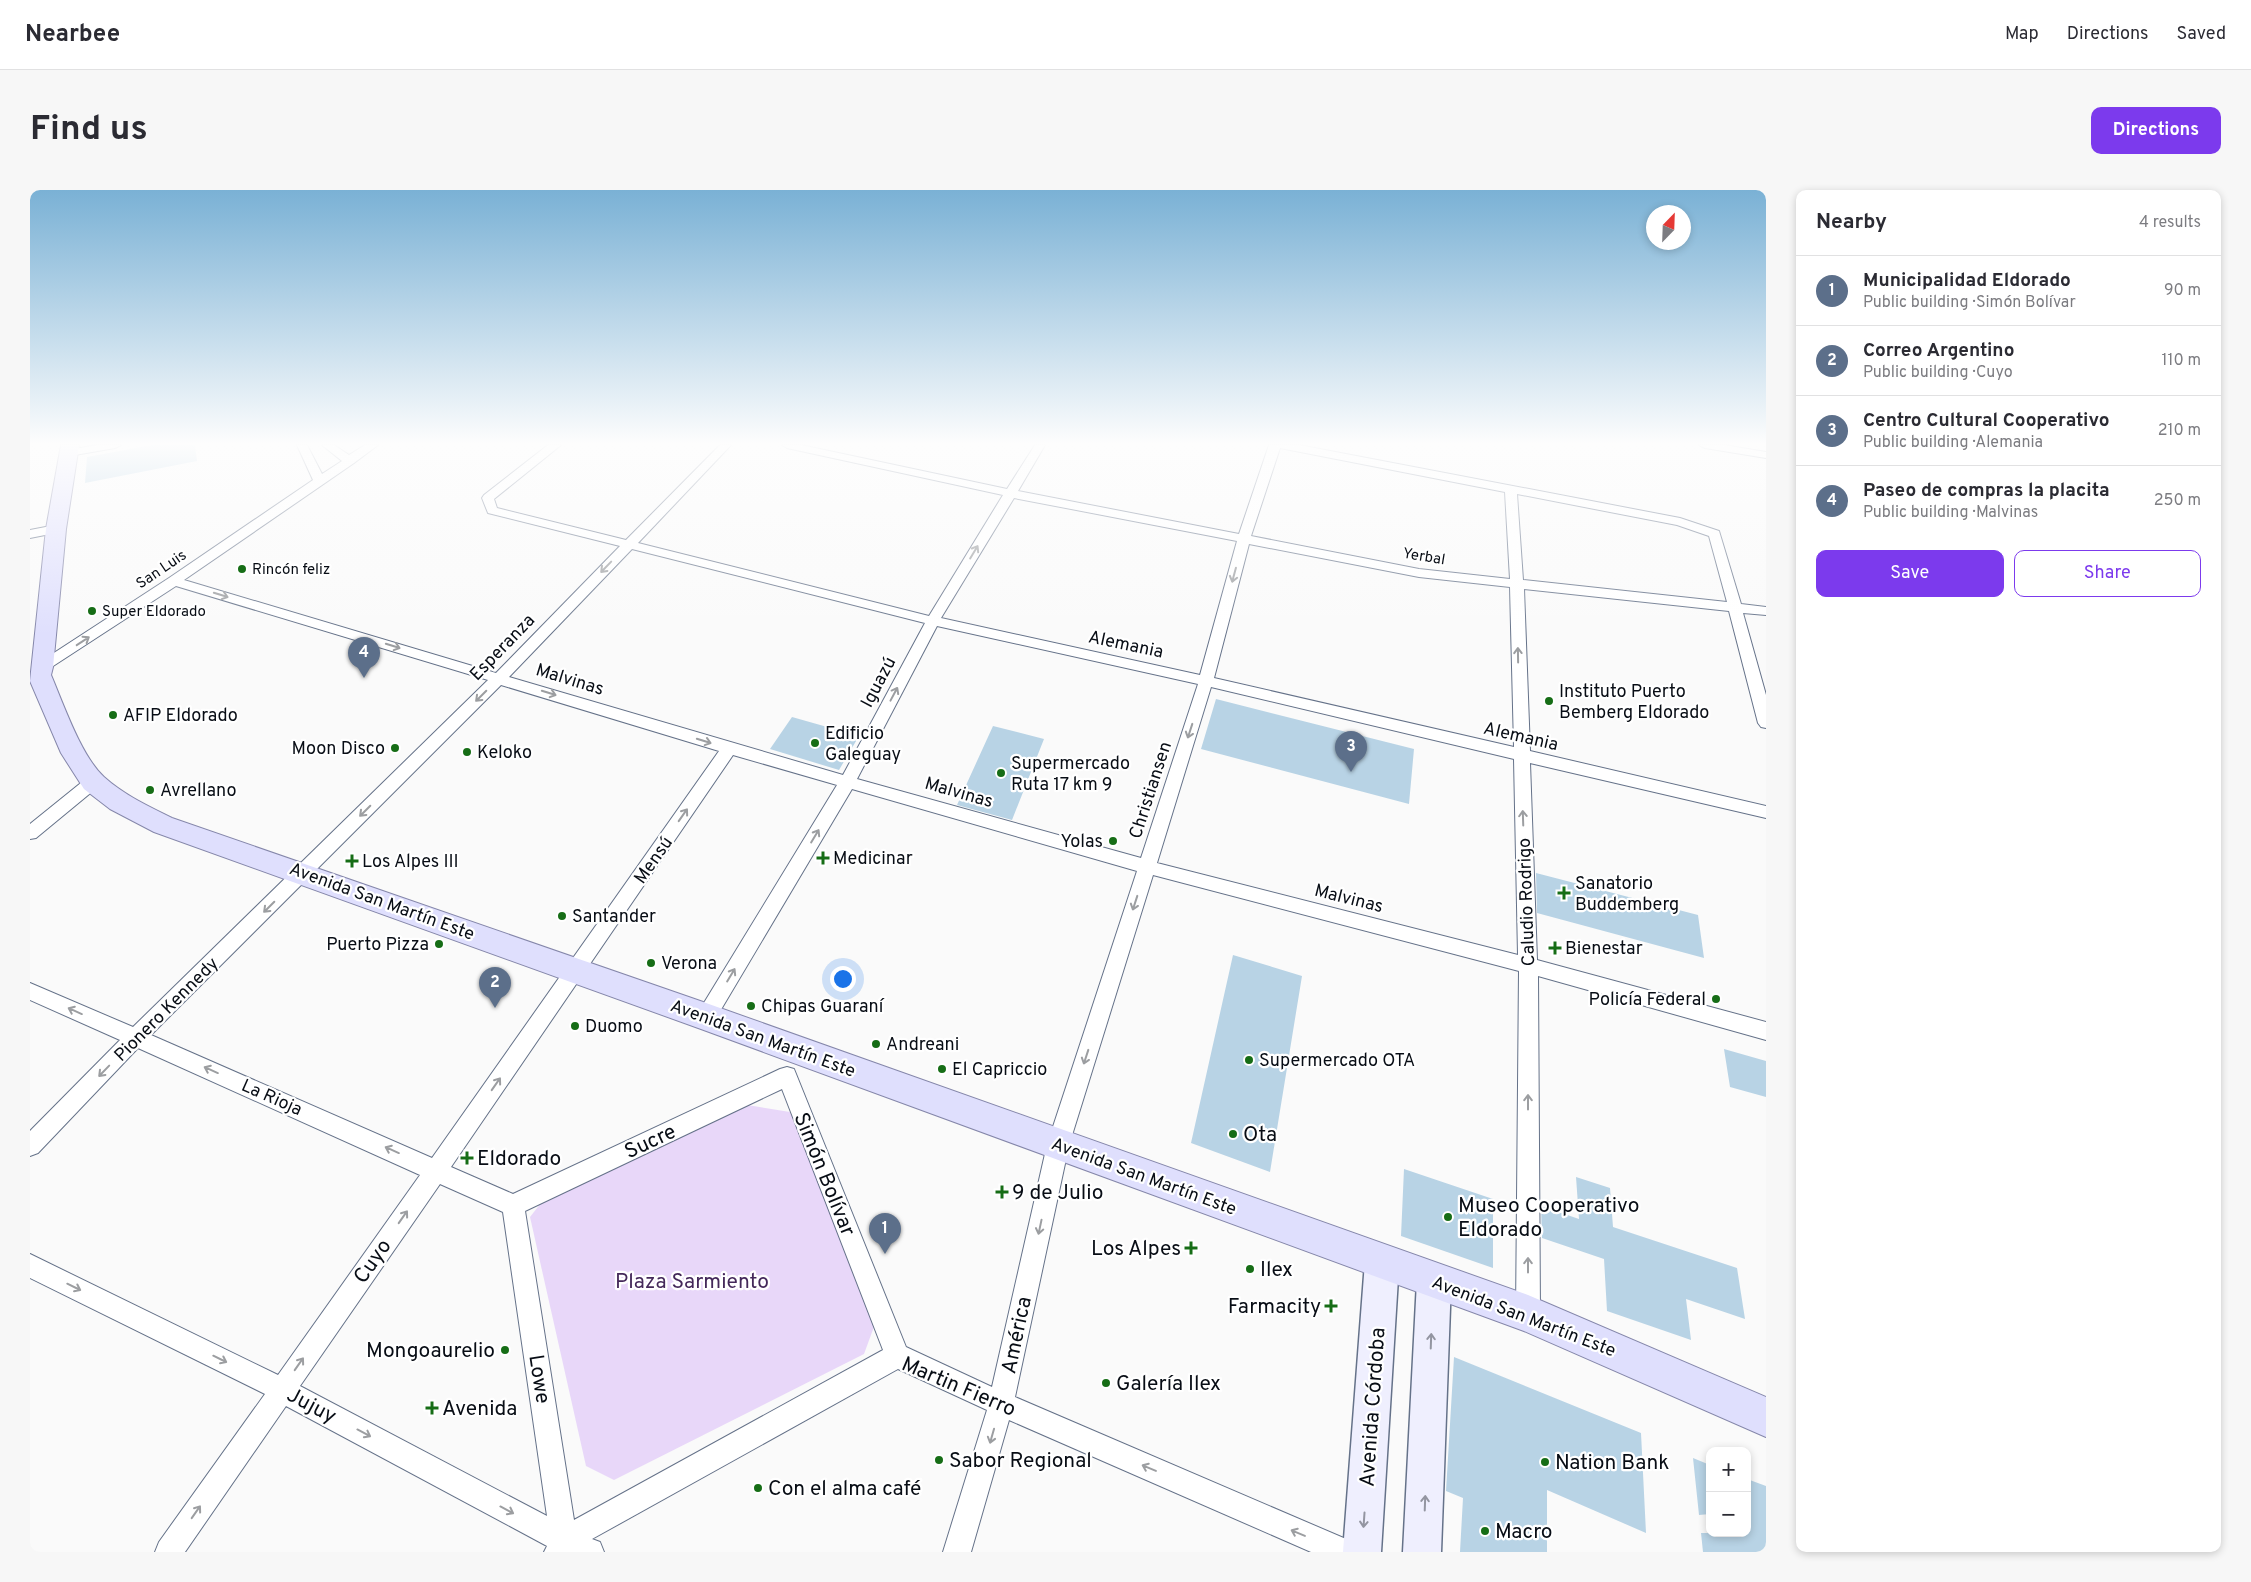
<!DOCTYPE html>
<html lang="en">
<head>
<meta charset="utf-8">
<style>
	:root { --surface:#fff; --page:#f7f7f7; --text:#2b2b33; --muted:#7c7c81; --line:#e1e1e2; --accent:#7c3aed }
	body { margin:0; font-family:Overpass,sans-serif; background:var(--page); color:var(--text) }
	.controls { position:absolute; right:15px; bottom:15px; display:grid; overflow:hidden; border-radius:10px; box-shadow:0 2px 8px #0003 }
	.controls button { width:45px; height:45px; display:grid; place-items:center; padding:0; border:0; border-bottom:1px solid var(--line); background:var(--surface); color:var(--text); font:25px sans-serif }
	.compass { position:absolute; left:1616px; top:15px; width:45px; height:45px; border-radius:50%; background:var(--surface); box-shadow:0 2px 8px #0003; rotate:23deg }
	.you { position:absolute; left:812px; top:788px; width:18px; height:18px; margin:-12px; border:4px solid #fff; border-radius:50%; background:#1a73e8; box-shadow:0 0 0 8px #1a73e833 }
	.badge { display:grid; place-items:center; width:32px; height:32px; border-radius:50%; background:var(--accent); color:#fff; font-size:16px; font-weight:700 }
	.pin { position:absolute; translate:-50% -41px; filter:drop-shadow(0 1px 2px #0008) }
	.pin::after { content:''; position:absolute; top:26px; width:18px; height:15px; background:inherit; clip-path:polygon(0 0,100% 0,50% 100%) }
	.list { margin:0; padding:0; list-style:none }
	h2 { display:flex; justify-content:space-between; align-items:center; height:65px; margin:0; padding:0 20px; font-size:21px }
	h2 small { font-size:16px; font-weight:400; color:var(--muted) }
	.list li { display:grid; grid-template-columns:32px 1fr auto; gap:15px; align-items:center; box-sizing:border-box; height:70px; padding:0 20px; border-top:1px solid var(--line) }
	.list b { display:block; font-size:19px; white-space:nowrap }
	.list p { margin:0; font-size:16px; white-space:nowrap; color:var(--muted) }
	.list em { font-size:16px; font-style:normal; color:var(--muted) }
	.actions { display:flex; gap:10px; padding:15px 20px }
	.actions a { flex:1; padding:11px 0; border:1px solid var(--accent); border-radius:10px; text-align:center; font-size:18px; color:var(--accent) }
	.actions .main { background:var(--accent); color:#fff }
	.map { position:relative; flex:none; width:1736px; height:1362px; overflow:hidden; border-radius:10px }
	header { display:flex; align-items:center; gap:30px; box-sizing:border-box; height:70px; padding:0 25px; background:var(--surface); border-bottom:1px solid var(--line) }
	header strong { font-size:24px }
	nav { display:flex; gap:28px; margin-inline-start:auto; font-size:18px }
	.intro { display:flex; align-items:center; justify-content:space-between; box-sizing:border-box; height:120px; padding:0 30px }
	h1 { margin:0; font-size:35px }
	.button { padding:12px 22px; border-radius:10px; background:var(--accent); color:#fff; font-size:18px; font-weight:700 }
	main { display:flex; gap:30px; padding:0 30px }
	aside { flex:1; background:var(--surface); border-radius:10px; box-shadow:0 2px 8px #0003 }
	.map>svg:first-child { display:block }
	.green { fill:#e8d7f9 }
	.building { fill:#b8d3e5 }
	.lines { fill:none; stroke-linecap:round; stroke-linejoin:round }
	.street-casing { stroke:#657289; stroke-width:2 }
	.secondary-casing { stroke:#657289; stroke-width:3 }
	.primary-casing { stroke:#8587aa; stroke-width:2 }
	.street { fill:#fff; fill-rule:evenodd }
	.secondary { fill:#efeffe; fill-rule:evenodd }
	.primary { fill:#dfdffd; fill-rule:evenodd }
	.oneway { stroke:#9c9ea1 }
	.oneway2 { stroke:#9395a1 }
	.poi-dot { fill:#166d16; stroke:#fff; stroke-width:2 }
	.labels { text-anchor:middle; stroke-width:4.5; stroke-linejoin:round; paint-order:stroke }
	.far-street-label { font-size:15px; fill:#080d15; stroke:#fff }
	.far-poi-label { font-size:15px; fill:#080d15; stroke:#fff; text-anchor:start }
	.street-label { font-size:18px; fill:#080d15; stroke:#fff }
	.poi-label { font-size:18px; fill:#080d15; stroke:#fff; text-anchor:start }
	.near-poi-label { font-size:21px; fill:#080d15; stroke:#fff; text-anchor:start }
	.near-street-label { font-size:21px; fill:#080d15; stroke:#fff }
	.near-park-label { font-size:21px; fill:#44285a; stroke:#fff }
</style>
</head>
<body>
<header>
<strong>Nearbee</strong>
<nav><a>Map</a><a>Directions</a><a>Saved</a></nav>
</header>
<div class="intro"><h1>Find us</h1><a class="button">Directions</a></div>
<main>
<div class="map">
<svg width="1736" height="1362" viewBox="0 0 1736 1362">
	<rect width="100%" height="100%" fill="#fafafa"/>
	<!-- green -->
	<path class="green" d="M711 914 760 922 845 1134 834 1164 584 1290 556 1276 500 1027 525 995Z"/>
	<!-- building -->
	<path class="building" d="M122 255H165L167 271 55 293 57 267Z
		M1186 509 1384 559 1379 614 1171 559Z
		M762 527 829 546 809 580 740 559Z
		M963 536 1014 549 982 630 927 615Z
		M1506 683 1668 725 1674 768 1507 723Z
		M1203 765 1272 786 1240 982 1161 953Z
		M1694 859 1736 871V907L1700 897Z
		M1374 979 1463 1009V1078L1371 1046Z
		M1546 987 1580 998 1583 1037 1707 1078 1715 1129 1656 1109 1661 1150 1577 1121 1574 1069 1512 1048 1511 1016 1549 1029Z
		M1424 1167 1611 1243 1616 1343 1517 1300V1362H1430L1433 1308 1416 1301Z
		M1663 1268 1680 1275V1324L1669 1325Z
		M1717 1289 1736 1296V1362H1673L1671 1343H1717Z"/>
	<g class="lines">
		<!-- street casing -->
		<g class="street-casing">
			<path id="street" d="M67 255H91L85 258 39 266 33 263 39 260Z
				M267 255H277L292 284 312 271 292 255H304L319 265 335 255H348L324 273 154 390 466 483 590 356 458 323 452 308 454 305 518 255H531L464 309 467 318 596 350 690 255H701L608 353 899 426 973 305 757 258 752 255H771L977 299 1005 255H1015L988 301 1209 344 1239 255H1269L1650 328 1689 341 1711 414 1736 417V425L1713 423 1736 505V538L1731 537 1728 533 1699 421 1494 399 1500 561 1736 616V628L1500 573 1507 770 1736 832V850L1508 786 1510 1124 1506 1132 1498 1136 1490 1132 1486 1124 1489 781 1123 685 1039 955 985 1207 1323 1352 1327 1362H1281L979 1230 941 1362H913L957 1220 868 1179 562 1349 570 1352 574 1362H514L517 1356 256 1216 155 1362H125L129 1352 235 1204 0 1088V1064L248 1185 390 985 108 858 8 963 0 966V941L90 850 0 810V793L103 837 458 490 146 396 17 480H7L5 477 7 474 139 388 283 290ZM1250 258 1475 302 1480 389 1389 379 1221 346ZM1487 304 1647 335 1679 346 1697 412 1493 390ZM984 308 1207 351 1170 485 911 428ZM1219 354 1389 387 1480 397 1484 557 1184 488ZM602 359 895 433 813 585 479 487ZM907 436 1168 494 1111 668 827 589ZM471 495 689 561 402 968 121 845ZM1181 497 1484 569 1488 765 1127 673ZM703 565 807 595 669 821 666 827 669 833 676 836 683 833 822 599 1107 681 1017 955 962 1197 876 1157 764 879 757 877 750 879 483 1004 421 977ZM752 899 853 1160 544 1330 495 1021ZM410 994 473 1022 517 1326 270 1196Z
				M1669 255H1694L1736 262V268L1675 258Z
				M26 335 30 336 32 339 30 342 0 348V340Z
				M63 586 69 588 71 592 69 596 6 648 0 649V634L57 588Z"/>
		</g>
		<!-- secondary casing -->
		<g class="secondary-casing">
			<path id="secondary" d="M1352 1055 1364 1060 1369 1072 1351 1362H1313L1335 1072 1340 1060Z
				M1404 1074 1416 1079 1421 1091 1411 1362H1373L1387 1091 1392 1079Z"/>
		</g>
		<!-- primary casing -->
		<g class="primary-casing">
			<path id="primary" d="M31 255H49L36 339 23 477 21 485C33 513 51 566 74 587 94 605 118 616 142 628L676 813 1498 1105 1736 1207V1247L1494 1141 671 839 124 642 80 619 54 599 31 563 0 491 16 339Z"/>
		</g>
		<!-- street -->
		<use href="#street" class="street"/>
		<!-- secondary -->
		<use href="#secondary" class="secondary"/>
		<!-- primary -->
		<use href="#primary" class="primary"/>
	</g>
	<!-- one-way arrows -->
	<defs><path id="oneway-shaft" d="M-6 0H5M1.5-3L5.5 0L1.5 3" fill="none" stroke-width="1.6" stroke-linecap="round" stroke-linejoin="round" transform="scale(1.25)"/></defs>
	<g class="oneway">
		<use href="#oneway-shaft" transform="translate(944 362) rotate(-59)"/>
		<use href="#oneway-shaft" transform="translate(576 377) rotate(134)"/>
		<use href="#oneway-shaft" transform="translate(1204 385) rotate(105)"/>
		<use href="#oneway-shaft" transform="translate(191 405) rotate(17)"/>
		<use href="#oneway-shaft" transform="translate(53 451) rotate(-33)"/>
		<use href="#oneway-shaft" transform="translate(363 456) rotate(17)"/>
		<use href="#oneway-shaft" transform="translate(1488 465) rotate(-91)"/>
		<use href="#oneway-shaft" transform="translate(519 503) rotate(17)"/>
		<use href="#oneway-shaft" transform="translate(864 504) rotate(-62)"/>
		<use href="#oneway-shaft" transform="translate(451 506) rotate(135)"/>
		<use href="#oneway-shaft" transform="translate(1160 541) rotate(108)"/>
		<use href="#oneway-shaft" transform="translate(674 551) rotate(17)"/>
		<use href="#oneway-shaft" transform="translate(335 621) rotate(135)"/>
		<use href="#oneway-shaft" transform="translate(653 625) rotate(-55)"/>
		<use href="#oneway-shaft" transform="translate(1493 628) rotate(-92)"/>
		<use href="#oneway-shaft" transform="translate(785 646) rotate(-59)"/>
		<use href="#oneway-shaft" transform="translate(1105 713) rotate(108)"/>
		<use href="#oneway-shaft" transform="translate(239 717) rotate(135)"/>
		<use href="#oneway-shaft" transform="translate(701 785) rotate(-59)"/>
		<use href="#oneway-shaft" transform="translate(45 821) rotate(-156)"/>
		<use href="#oneway-shaft" transform="translate(1056 867) rotate(108)"/>
		<use href="#oneway-shaft" transform="translate(181 880) rotate(-156)"/>
		<use href="#oneway-shaft" transform="translate(74 881) rotate(134)"/>
		<use href="#oneway-shaft" transform="translate(466 894) rotate(-55)"/>
		<use href="#oneway-shaft" transform="translate(1498 912) rotate(-90)"/>
		<use href="#oneway-shaft" transform="translate(362 960) rotate(-156)"/>
		<use href="#oneway-shaft" transform="translate(373 1027) rotate(-55)"/>
		<use href="#oneway-shaft" transform="translate(1010 1037) rotate(102)"/>
		<use href="#oneway-shaft" transform="translate(1498 1075) rotate(-90)"/>
		<use href="#oneway-shaft" transform="translate(44 1097) rotate(26)"/>
		<use href="#oneway-shaft" transform="translate(190 1169) rotate(26)"/>
		<use href="#oneway-shaft" transform="translate(269 1174) rotate(-55)"/>
		<use href="#oneway-shaft" transform="translate(334 1243) rotate(28)"/>
		<use href="#oneway-shaft" transform="translate(962 1246) rotate(106)"/>
		<use href="#oneway-shaft" transform="translate(1119 1278) rotate(-157)"/>
		<use href="#oneway-shaft" transform="translate(477 1320) rotate(28)"/>
		<use href="#oneway-shaft" transform="translate(166 1322) rotate(-55)"/>
		<use href="#oneway-shaft" transform="translate(1268 1343) rotate(-157)"/>
	</g>
	<g class="oneway2">
		<use href="#oneway-shaft" transform="translate(1401 1151) rotate(-88)"/>
		<use href="#oneway-shaft" transform="translate(1395 1313) rotate(-88)"/>
		<use href="#oneway-shaft" transform="translate(1334 1330) rotate(94)"/>
	</g>
	<!-- sky -->
	<linearGradient id="sky" x2="0" y2="1"><stop stop-color="#7ab1d5"/><stop offset="0.57" stop-color="#fdfdfd"/><stop offset="1" stop-color="#fdfdfd" stop-opacity="0"/></linearGradient>
	<rect width="1736" height="445" fill="url(#sky)"/>
	<!-- markers -->
	<g class="poi-dot">
		<circle cx="212" cy="379" r="5"/>
		<circle cx="62" cy="421" r="5"/>
		<circle cx="1519" cy="511" r="5"/>
		<circle cx="83" cy="525" r="5"/>
		<circle cx="785" cy="553" r="5"/>
		<circle cx="365" cy="558" r="5"/>
		<circle cx="437" cy="562" r="5"/>
		<circle cx="971" cy="583" r="5"/>
		<circle cx="120" cy="600" r="5"/>
		<circle cx="1083" cy="651" r="5"/>
		<path d="M790.5 660.5h5v5h5v5h-5v5h-5v-5h-5v-5h5z"/>
		<path d="M319.5 663.5h5v5h5v5h-5v5h-5v-5h-5v-5h5z"/>
		<path d="M1531.5 695.5h5v5h5v5h-5v5h-5v-5h-5v-5h5z"/>
		<circle cx="532" cy="726" r="5"/>
		<circle cx="409" cy="754" r="5"/>
		<path d="M1522.5 750.5h5v5h5v5h-5v5h-5v-5h-5v-5h5z"/>
		<circle cx="621" cy="773" r="5"/>
		<circle cx="1686" cy="809" r="5"/>
		<circle cx="721" cy="816" r="5"/>
		<circle cx="545" cy="836" r="5"/>
		<circle cx="846" cy="854" r="5"/>
		<circle cx="1219" cy="870" r="5"/>
		<circle cx="912" cy="879" r="5"/>
		<circle cx="1203" cy="944" r="5"/>
		<path d="M434.5 960.5h5v5h5v5h-5v5h-5v-5h-5v-5h5z"/>
		<path d="M969.5 994.5h5v5h5v5h-5v5h-5v-5h-5v-5h5z"/>
		<circle cx="1418" cy="1027" r="5"/>
		<path d="M1158.5 1050.5h5v5h5v5h-5v5h-5v-5h-5v-5h5z"/>
		<circle cx="1220" cy="1079" r="5"/>
		<path d="M1298.5 1108.5h5v5h5v5h-5v5h-5v-5h-5v-5h5z"/>
		<circle cx="475" cy="1160" r="5"/>
		<circle cx="1076" cy="1193" r="5"/>
		<path d="M399.5 1210.5h5v5h5v5h-5v5h-5v-5h-5v-5h5z"/>
		<circle cx="909" cy="1270" r="5"/>
		<circle cx="1515" cy="1272" r="5"/>
		<circle cx="728" cy="1298" r="5"/>
		<circle cx="1455" cy="1341" r="5"/>
	</g>
	<g class="labels">
		<!-- far-street labels -->
		<g class="far-street-label">
			<text transform="translate(1394 366) rotate(9)" y="5">Yerbal</text>
			<text transform="translate(131 379) rotate(-34)" y="5">San Luis</text>
		</g>
		<!-- far-poi labels -->
		<g class="far-poi-label">
			<text x="222" y="384">Rincón feliz</text>
			<text x="72" y="426">Super Eldorado</text>
		</g>
		<!-- street labels -->
		<g class="street-label">
			<text transform="translate(1096 454) rotate(12)" y="6">Alemania</text>
			<text transform="translate(472 457) rotate(-46)" y="6">Esperanza</text>
			<text transform="translate(540 489) rotate(17)" y="6">Malvinas</text>
			<text transform="translate(848 492) rotate(-62)" y="6">Iguazú</text>
			<text transform="translate(1491 546) rotate(13)" y="6">Alemania</text>
			<text transform="translate(1120 600) rotate(-72)" y="6">Christiansen</text>
			<text transform="translate(929 602) rotate(16)" y="6">Malvinas</text>
			<text transform="translate(623 670) rotate(-55)" y="6">Mensú</text>
			<text transform="translate(1319 708) rotate(14)" y="6">Malvinas</text>
			<text transform="translate(352 711) rotate(20)" y="6">Avenida San Martín Este</text>
			<text transform="translate(1496 712) rotate(-92)" y="6">Caludio Rodrigo</text>
			<text transform="translate(136 819) rotate(-45)" y="6">Pionero Kennedy</text>
			<text transform="translate(733 848) rotate(20)" y="6">Avenida San Martín Este</text>
			<text transform="translate(242 907) rotate(24)" y="6">La Rioja</text>
			<text transform="translate(1114 986) rotate(20)" y="6">Avenida San Martín Este</text>
			<text transform="translate(1494 1126) rotate(21)" y="6">Avenida San Martín Este</text>
		</g>
		<!-- poi labels -->
		<g class="poi-label">
			<text x="1529" y="507">Instituto Puerto<tspan x="1529" dy="21">Bemberg Eldorado</tspan></text>
			<text x="93" y="531">AFIP Eldorado</text>
			<text x="795" y="549">Edificio<tspan x="795" dy="21">Galeguay</tspan></text>
			<text x="355" y="564" text-anchor="end">Moon Disco</text>
			<text x="447" y="568">Keloko</text>
			<text x="981" y="579">Supermercado<tspan x="981" dy="21">Ruta 17 km 9</tspan></text>
			<text x="130" y="606">Avrellano</text>
			<text x="1073" y="657" text-anchor="end">Yolas</text>
			<text x="803" y="674">Medicinar</text>
			<text x="332" y="677">Los Alpes III</text>
			<text x="1545" y="699">Sanatorio<tspan x="1545" dy="21">Buddemberg</tspan></text>
			<text x="542" y="732">Santander</text>
			<text x="399" y="760" text-anchor="end">Puerto Pizza</text>
			<text x="1535" y="764">Bienestar</text>
			<text x="631" y="779">Verona</text>
			<text x="1676" y="815" text-anchor="end">Policía Federal</text>
			<text x="731" y="822">Chipas Guaraní</text>
			<text x="555" y="842">Duomo</text>
			<text x="856" y="860">Andreani</text>
			<text x="1229" y="876">Supermercado OTA</text>
			<text x="922" y="885">El Capriccio</text>
		</g>
		<!-- near-poi labels -->
		<g class="near-poi-label">
			<text x="1213" y="951">Ota</text>
			<text x="447" y="975">Eldorado</text>
			<text x="982" y="1009">9 de Julio</text>
			<text x="1428" y="1022">Museo Cooperativo<tspan x="1428" dy="24">Eldorado</tspan></text>
			<text x="1151" y="1065" text-anchor="end">Los Alpes</text>
			<text x="1230" y="1086">Ilex</text>
			<text x="1291" y="1123" text-anchor="end">Farmacity</text>
			<text x="465" y="1167" text-anchor="end">Mongoaurelio</text>
			<text x="1086" y="1200">Galería Ilex</text>
			<text x="412" y="1225">Avenida</text>
			<text x="919" y="1277">Sabor Regional</text>
			<text x="1525" y="1279">Nation Bank</text>
			<text x="738" y="1305">Con el alma café</text>
			<text x="1465" y="1348">Macro</text>
		</g>
		<!-- near-street labels -->
		<g class="near-street-label">
			<text transform="translate(620 951) rotate(-25)" y="7">Sucre</text>
			<text transform="translate(795 984) rotate(68)" y="7">Simón Bolívar</text>
			<text transform="translate(342 1071) rotate(-55)" y="7">Cuyo</text>
			<text transform="translate(986 1145) rotate(-78)" y="7">América</text>
			<text transform="translate(510 1189) rotate(81)" y="7">Lowe</text>
			<text transform="translate(929 1196) rotate(23)" y="7">Martin Fierro</text>
			<text transform="translate(282 1215) rotate(28)" y="7">Jujuy</text>
			<text transform="translate(1342 1217) rotate(-86)" y="7">Avenida Córdoba</text>
		</g>
		<!-- near-park labels -->
		<g class="near-park-label">
			<text x="662" y="1098">Plaza Sarmiento</text>
		</g>
	</g>
</svg>
<div class="controls">
<button>+</button>
<button>−</button>
</div>
<svg class="compass" viewBox="-18 -18 36 36"><path d="M0-13l5 13h-10z" fill="#e53935"/><path d="M0 13l5-13h-10z" fill="#7c7c81"/></svg>
<div class="you"></div>
<div class="pin badge" style="left:855px;top:1064px;background:#5c6f8a">1</div>
<div class="pin badge" style="left:465px;top:818px;background:#5c6f8a">2</div>
<div class="pin badge" style="left:1321px;top:582px;background:#5c6f8a">3</div>
<div class="pin badge" style="left:334px;top:488px;background:#5c6f8a">4</div>
</div>
<aside>
<h2>Nearby<small>4 results</small></h2>
<ul class="list">
<li><span class="badge" style="background:#5c6f8a">1</span><div><b>Municipalidad Eldorado</b><p>Public building · Simón Bolívar</p></div><em>90 m</em></li>
<li><span class="badge" style="background:#5c6f8a">2</span><div><b>Correo Argentino</b><p>Public building · Cuyo</p></div><em>110 m</em></li>
<li><span class="badge" style="background:#5c6f8a">3</span><div><b>Centro Cultural Cooperativo</b><p>Public building · Alemania</p></div><em>210 m</em></li>
<li><span class="badge" style="background:#5c6f8a">4</span><div><b>Paseo de compras la placita</b><p>Public building · Malvinas</p></div><em>250 m</em></li>
</ul>
<div class="actions"><a class="main">Save</a><a>Share</a></div>
</aside>
</main>
</body>
</html>
